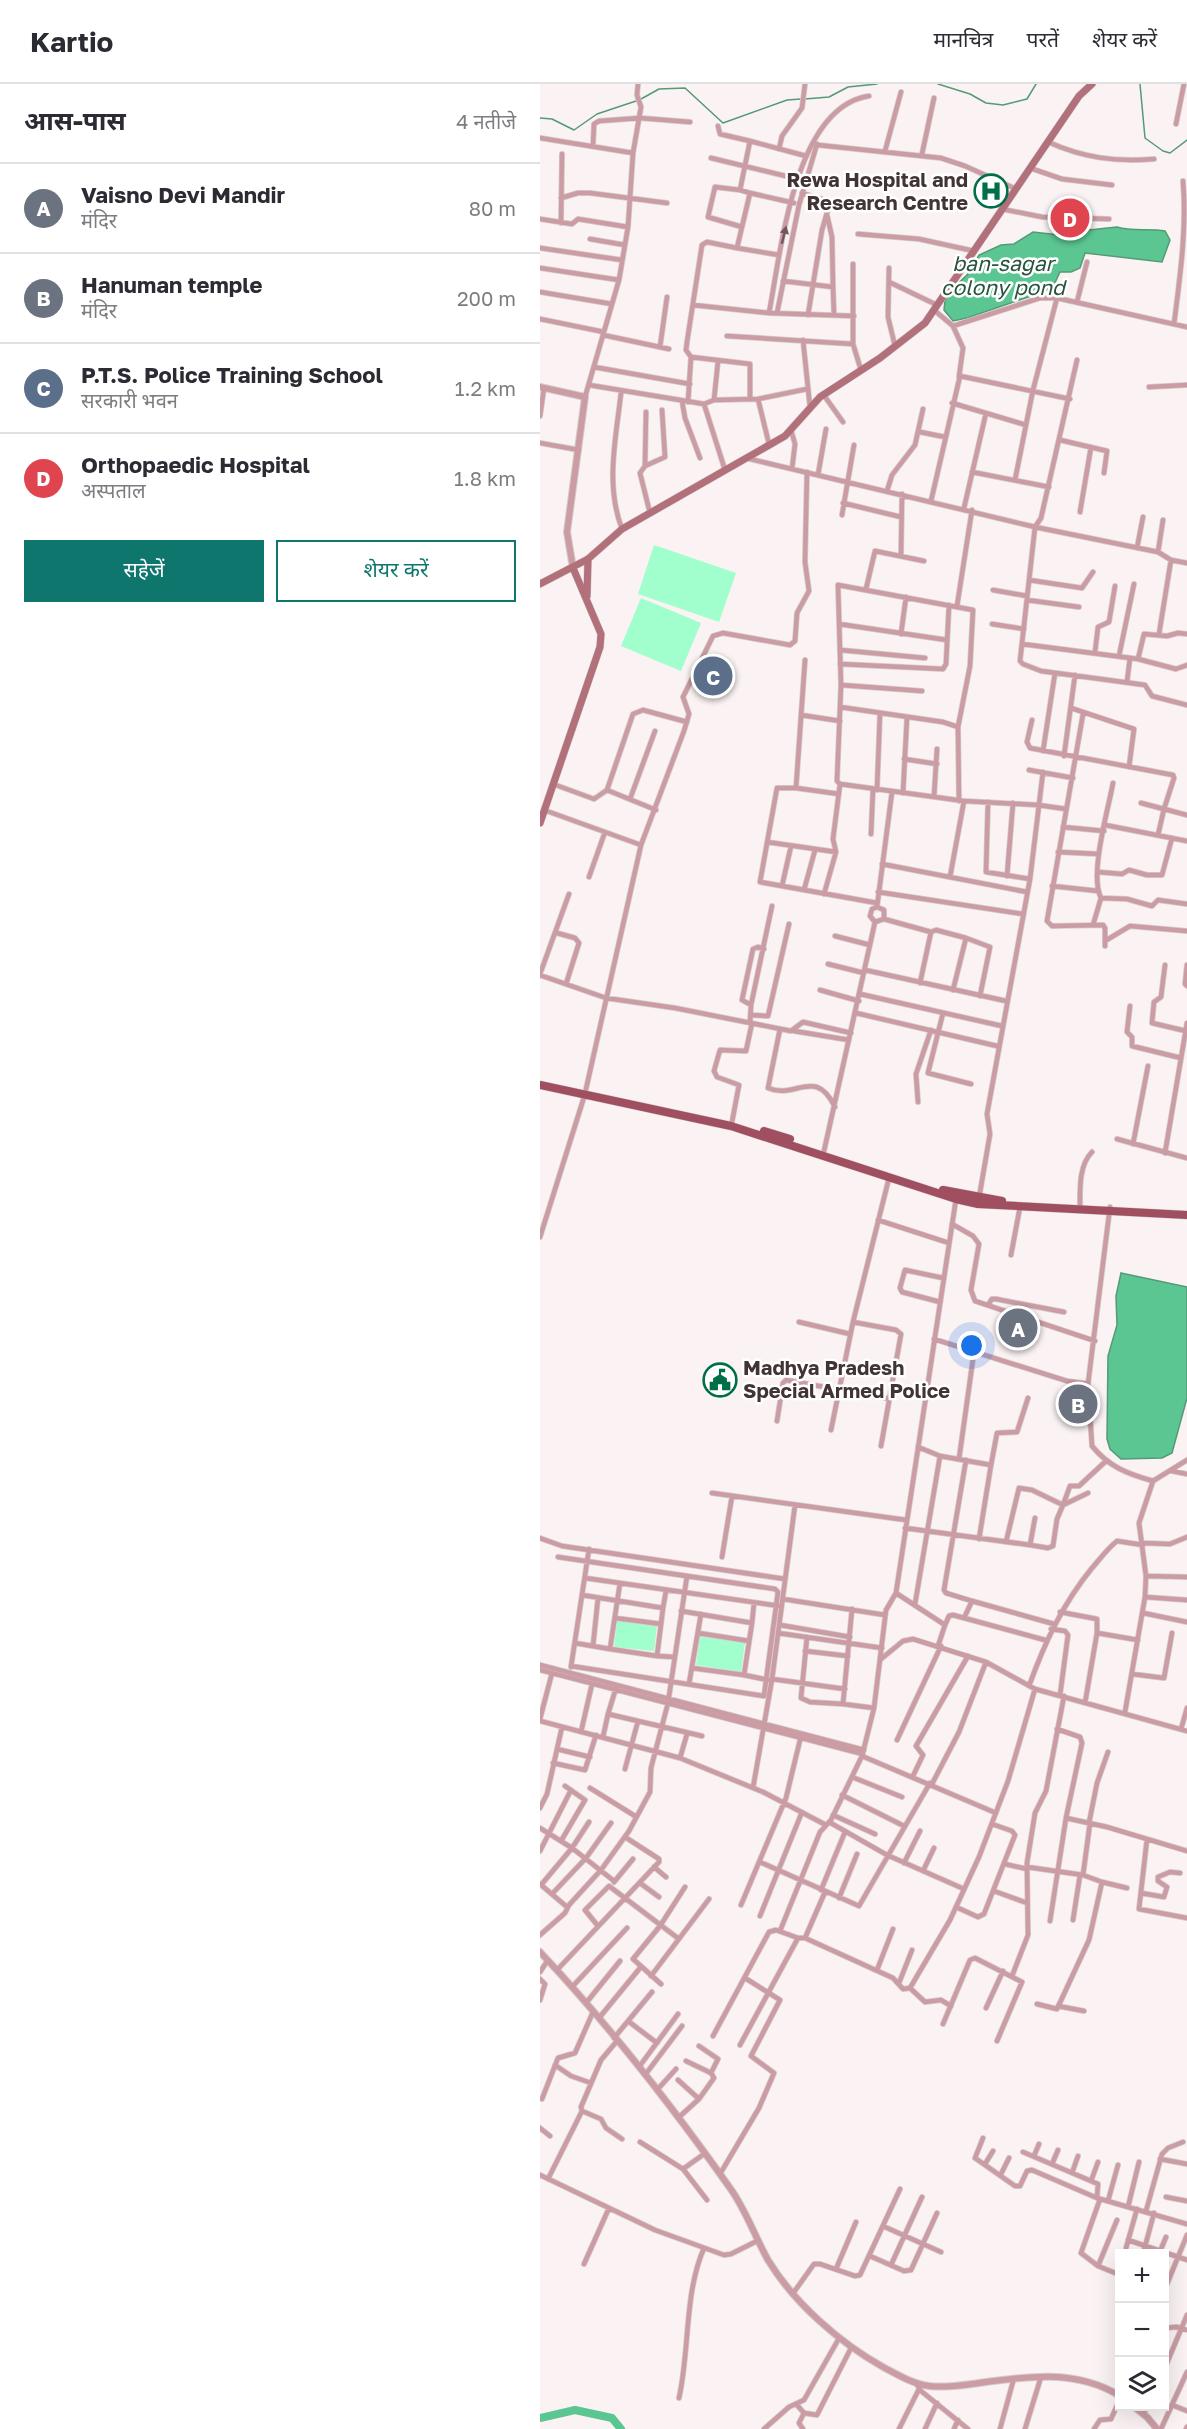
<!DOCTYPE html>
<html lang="hi">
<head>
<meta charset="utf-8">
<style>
	:root { --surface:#fff; --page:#f7f7f7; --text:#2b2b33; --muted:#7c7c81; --line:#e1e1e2; --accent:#0f766e }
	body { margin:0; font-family:"Golos Text","Noto Sans Devanagari",sans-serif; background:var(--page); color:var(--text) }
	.controls { position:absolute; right:18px; bottom:18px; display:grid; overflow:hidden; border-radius:0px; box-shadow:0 6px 24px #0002 }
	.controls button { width:54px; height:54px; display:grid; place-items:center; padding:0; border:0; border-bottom:2px solid var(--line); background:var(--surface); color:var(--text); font:30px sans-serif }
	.you { position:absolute; left:432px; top:1262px; width:21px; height:21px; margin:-15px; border:4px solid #fff; border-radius:50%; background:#1a73e8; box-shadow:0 0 0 9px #1a73e833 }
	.badge { display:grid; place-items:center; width:39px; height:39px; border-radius:50%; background:var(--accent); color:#fff; font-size:20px; font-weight:700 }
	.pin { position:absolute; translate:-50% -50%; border:3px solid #fff; box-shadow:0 2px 6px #0006 }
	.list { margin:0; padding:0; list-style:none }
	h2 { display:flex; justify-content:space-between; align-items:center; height:78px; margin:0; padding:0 24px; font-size:26px }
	h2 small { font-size:20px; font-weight:400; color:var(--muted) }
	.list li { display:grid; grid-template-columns:39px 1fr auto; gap:18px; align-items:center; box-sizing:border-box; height:90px; padding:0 24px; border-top:2px solid var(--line) }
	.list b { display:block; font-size:22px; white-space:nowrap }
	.list p { margin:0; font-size:20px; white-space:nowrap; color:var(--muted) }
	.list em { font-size:20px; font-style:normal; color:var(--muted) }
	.actions { display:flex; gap:12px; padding:18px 24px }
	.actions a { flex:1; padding:14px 0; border:2px solid var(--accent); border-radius:0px; text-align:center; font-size:21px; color:var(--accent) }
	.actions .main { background:var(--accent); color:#fff }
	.icon { flex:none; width:33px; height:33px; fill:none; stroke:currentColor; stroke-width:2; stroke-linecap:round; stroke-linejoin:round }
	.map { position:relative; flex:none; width:647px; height:2345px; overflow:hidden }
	header { display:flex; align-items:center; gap:36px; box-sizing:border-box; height:84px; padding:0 30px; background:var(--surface); border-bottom:2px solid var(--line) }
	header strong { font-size:28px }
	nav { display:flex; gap:33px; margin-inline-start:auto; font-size:21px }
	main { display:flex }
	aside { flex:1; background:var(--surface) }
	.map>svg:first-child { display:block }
	.green { fill:#a1fecd }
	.water { fill:#5bc692; stroke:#549a76; stroke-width:1.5 }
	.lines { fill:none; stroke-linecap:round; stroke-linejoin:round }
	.stream { stroke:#549a76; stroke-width:1.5 }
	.river { stroke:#5bc692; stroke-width:8 }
	.minor-casing { stroke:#d5cccd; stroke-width:6 }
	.tertiary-casing { stroke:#d5cccd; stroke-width:8 }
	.secondary-casing { stroke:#d5cccd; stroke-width:8 }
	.primary-casing { stroke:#d5cccd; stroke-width:9 }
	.minor { stroke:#cb9ca3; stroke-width:4.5 }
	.tertiary { stroke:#cb9ca3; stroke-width:6 }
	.secondary { stroke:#b2707b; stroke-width:7 }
	.primary { stroke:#9f4f60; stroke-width:8 }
	.oneway { fill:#72585c }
	.labels { text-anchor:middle; stroke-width:5; stroke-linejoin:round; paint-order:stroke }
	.poi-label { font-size:20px; font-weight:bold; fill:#423335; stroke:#fff; text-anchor:end }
	.water-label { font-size:21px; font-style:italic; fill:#28543e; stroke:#fff }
</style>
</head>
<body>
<header>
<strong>Kartio</strong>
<nav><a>मानचित्र</a><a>परतें</a><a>शेयर करें</a></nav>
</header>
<main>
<aside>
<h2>आस-पास<small>4 नतीजे</small></h2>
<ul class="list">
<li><span class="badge" style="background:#6b7280">A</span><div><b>Vaisno Devi Mandir</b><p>मंदिर</p></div><em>80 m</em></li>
<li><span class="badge" style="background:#6b7280">B</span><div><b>Hanuman temple</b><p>मंदिर</p></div><em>200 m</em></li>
<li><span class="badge" style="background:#5c6f8a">C</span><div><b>P.T.S. Police Training School</b><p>सरकारी भवन</p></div><em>1.2 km</em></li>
<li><span class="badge" style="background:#e0444e">D</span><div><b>Orthopaedic Hospital</b><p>अस्पताल</p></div><em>1.8 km</em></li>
</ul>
<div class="actions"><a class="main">सहेजें</a><a>शेयर करें</a></div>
</aside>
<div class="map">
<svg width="647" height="2345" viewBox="0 0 647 2345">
	<rect width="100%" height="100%" fill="#faf2f3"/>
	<!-- green -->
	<path class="green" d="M114 461 196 489 179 538 98 510Z
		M101 514 161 539 141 587 81 562Z
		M77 1537 117 1542 114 1567 74 1563Z
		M160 1552 205 1559 201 1588 156 1581Z"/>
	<!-- water -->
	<path class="water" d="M577 143C593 148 609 144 625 147L630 156 622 178 545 169 540 184 531 188H520L513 203 503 208 427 234 413 237 404 226 405 217 411 206 427 191 439 171 461 161 474 160 493 148 537 153 549 146Z
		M581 1189 647 1203V1314L632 1369 622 1374 581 1375 570 1365 567 1355 568 1272 577 1241 576 1212Z"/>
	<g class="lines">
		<!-- stream -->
		<path class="stream" d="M398 0 430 10 446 19 463 21 487 15 496 0
			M600 0 605 54 623 67 630 69 647 56
			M101 15 119 5 145 4 183 39 247 16 261 15
			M265 15 289 13 308 3 337 0
			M0 34 12 35 34 46 57 30 96 17"/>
		<!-- river -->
		<path class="river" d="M0 2334 35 2326 72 2334 81 2345"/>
		<!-- minor casing -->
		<g class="minor-casing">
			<path id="minor" d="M636 40 644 0
				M178 42 180 50 210 57
				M0 54 93 69
				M508 58C544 74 575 78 614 75
				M278 61 401 74 425 82 476 105
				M53 62 54 40 59 37 100 34 150 38
				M239 65 242 52 262 24 265 0
				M345 67 361 8
				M382 70 394 14
				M171 74 258 95
				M490 84 522 95 572 101
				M200 106 175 103 168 133 202 143
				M210 109 254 119
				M262 109 285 116 289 122 282 146 268 231
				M21 114 38 109H50L127 119
				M462 125 502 133 569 135
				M0 135 32 140 38 135 88 143
				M21 139 22 70
				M318 150 379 155 434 167
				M50 155 85 161
				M0 164 82 176
				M197 164 239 171
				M313 180V260
				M0 184 79 196
				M349 184 348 233 355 262
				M243 197 293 203 292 153 287 131
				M349 198 397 221
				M293 203 294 231
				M0 208 72 220
				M537 218 547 178
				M153 221 229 229 314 232
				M394 226 413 242 500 214H517L647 243
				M229 229C241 168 254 23 329 12
				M237 229 259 121 277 60
				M0 235 64 248
				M634 240C640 193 647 144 643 97
				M413 242 423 264 419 293
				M63 251 129 265
				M187 252 313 260 321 286
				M263 256 270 323
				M120 263 127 213
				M151 273 210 280V314
				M54 283 150 300
				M49 301 164 320 185 386
				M609 303 647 301
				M81 309C76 354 65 401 82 445
				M283 310 303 338
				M45 313 79 196 88 143 93 69 101 23 97 11 98 0
				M218 315 267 305
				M174 316 178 277
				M142 317 145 334 160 374
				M148 318 151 273 146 266 147 258 162 161 167 158 197 164 210 109 200 106 210 57 266 72
				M412 319 486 341
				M164 320 174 316 218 315 229 360
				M106 328 105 382 100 389 110 429
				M0 332 4 304
				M251 346 255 360 252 385
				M380 348 405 353
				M520 356 567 367 564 389
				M0 359 39 366
				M206 374 495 443 501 434 537 276
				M105 382 125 373 122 326
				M432 388 509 403
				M278 391 286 345
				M475 396 493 306 517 214
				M347 407 352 391 375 361 383 325
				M391 417 420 292 530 315
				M303 419 361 433
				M424 424 446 329
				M540 428 551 363
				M302 431 314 361
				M597 464 603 433
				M618 468 623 436
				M361 472 362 410
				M647 479 631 476 618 468 495 443 480 577 483 580 501 587 605 601 612 612 647 621
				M489 496 542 504 553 488
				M326 505 335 467 384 477
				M453 506 487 512
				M487 516 539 523
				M417 522 432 426
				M299 540 407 556
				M452 540 484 545
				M361 550 366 513
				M619 550 631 476
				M482 560 598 575 604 550 627 552 638 549 647 550
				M300 566 385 574
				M555 568 558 543 569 538 575 502
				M579 572 594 500
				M598 575 636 585 647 581
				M265 576 256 704H237L220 798 337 819
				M300 580 403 585 406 580 409 521
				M587 598 590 574
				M301 601 382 607
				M300 623 403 638 418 643
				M531 624 594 645 589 683
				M543 630 507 837 512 842 563 841 565 844V862
				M261 631 300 637
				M492 636 487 658 490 664 633 691 634 694 624 725 647 731
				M503 667 515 589
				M524 672 535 591
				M364 675 397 680
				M489 686 533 694
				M13 700 54 715 67 706 93 630 103 626 147 638
				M300 700 424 717 498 721 526 725
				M256 704 299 710
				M67 706 116 726
				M337 706 340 629
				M352 708 337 823 332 825 330 832 335 838 344 835 391 848 380 899
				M363 709 367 633
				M394 713 397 665
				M90 715 115 647
				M448 718 446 788 490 795
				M601 719 624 725 618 751
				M4 726 101 761 46 1005
				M565 741 647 757
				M523 743 564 747
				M331 750 333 705
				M227 758 296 768
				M101 761 144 647 149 630 143 613 173 552 183 549 250 561 255 557 257 529 269 507 265 478 267 388
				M518 768 559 770
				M342 780 487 808
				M558 788 582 790 589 786 607 791H622L632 754
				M467 792 473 719
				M49 793 65 748
				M410 793 424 717
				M242 802 251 762
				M512 802 558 807
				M264 806 275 766
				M338 808 483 830
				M284 810 296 768 293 755 300 700 297 697 301 601 298 501 433 526 430 582 418 643 419 717
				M561 814 587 815 612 822 618 816 647 820
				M337 823 344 826V835
				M553 841 561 814C549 790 568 727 573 699
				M391 848 396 846 426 854
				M17 849 35 854 39 859 26 900
				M295 852 330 861
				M565 857 590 842 647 847
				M288 880 324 889
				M625 881 621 913 614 918 612 939 646 947
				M647 881 645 900 647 902
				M325 886 466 917
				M0 890 29 810
				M0 891 66 914 135 924 251 947 263 938 311 949
				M280 906 319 917
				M413 906 426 854 450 863 440 912
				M320 910 462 942
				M211 921 202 916 213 865 218 863 224 865
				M590 922 587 948 592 953V962L641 974
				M316 929 457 962
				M403 929 388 989 431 1000
				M211 931 228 932 249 840
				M210 939 211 921 232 822
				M240 945 228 1004C256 1016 275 982 295 1023
				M254 947 309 956
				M378 1018 376 990 391 946
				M192 1038 199 1001 177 993 174 987 180 966 206 967 212 939
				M577 1055 647 1074
				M593 1060 608 982
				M284 1067 335 838
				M625 1069 647 939
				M439 1114 450 1050 447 1030 490 795 503 688
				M540 1121C540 1104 539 1081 552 1068
				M338 1136 409 1159
				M412 1140 433 1152 439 1160 431 1206 435 1217 555 1257
				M0 1153 45 1010
				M471 1171 480 1123
				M400 1218 362 1208 360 1204 365 1186 403 1194
				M448 1221 452 1215H456L524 1228
				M259 1238 310 1250
				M394 1255 527 1297 548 1300 570 1123
				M548 1300 552 1362C569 1383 588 1390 613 1397
				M237 1337 243 1299 246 1296 350 1315
				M291 1346 313 1238
				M341 1362 361 1250 356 1246 313 1238 349 1094
				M378 1363 400 1372 451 1381 457 1349 477 1348 488 1314
				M419 1375 434 1268
				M426 1376 404 1506 406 1509 432 1517
				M632 1387 647 1390
				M172 1409 366 1436
				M523 1421 530 1402H539L566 1377
				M523 1421 548 1409
				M365 1444 490 1461 495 1434
				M0 1454 22 1462 245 1495
				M439 1455 451 1381
				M466 1458 479 1404 492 1406 523 1421 517 1435 513 1462 508 1464 490 1461
				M602 1459 630 1460 647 1453
				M18 1473 235 1505 238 1508 224 1612 31 1582
				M182 1473 192 1412
				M606 1492 647 1493
				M45 1494 240 1522
				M356 1509 405 1541 398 1562
				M42 1511 123 1524 117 1572 134 1573
				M605 1513 647 1516
				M243 1515 345 1531
				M375 1520 400 1372
				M123 1524 126 1507
				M312 1525 303 1620 334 1624
				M141 1527 212 1539 204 1591 228 1596
				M520 1528 557 1535V1549
				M603 1529 647 1538
				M75 1534 121 1540
				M424 1534 432 1517 514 1540
				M212 1539 214 1519
				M240 1541 310 1553
				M405 1541 409 1532 413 1531 505 1556
				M511 1545 525 1547 528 1551 520 1611
				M158 1549 209 1557
				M238 1549 342 1564
				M267 1553 261 1614 270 1618 303 1620
				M35 1559 70 1565 80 1499
				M53 1562 58 1514
				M70 1565 117 1572
				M265 1567 308 1572
				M341 1575 363 1557 373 1555 446 1578 495 1605 647 1647
				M0 1581 324 1666
				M31 1583 49 1465
				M152 1584 204 1591
				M0 1586 323 1670
				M592 1590 624 1594 632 1549
				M232 1595 305 1605
				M149 1600 161 1530
				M489 1602C505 1558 522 1521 552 1484 560 1475 567 1465 577 1457L603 1461
				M545 1619 557 1549 598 1556
				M585 1628 605 1513 606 1492 599 1439 613 1397 647 1376
				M68 1630 76 1604
				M0 1635 12 1589
				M0 1637 140 1674 223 1708 286 1741
				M641 1645 647 1624
				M41 1648 52 1600
				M63 1653 68 1630 162 1652
				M357 1656 401 1562
				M17 1665 50 1673
				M322 1672 456 1729
				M140 1674 147 1650
				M13 1679 45 1686 56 1651
				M85 1685 98 1637
				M373 1692 383 1671 376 1662 428 1572
				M312 1693 362 1713
				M392 1700 419 1648 446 1578
				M50 1704 95 1732
				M213 1704 232 1595 255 1421
				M302 1711 364 1742
				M0 1724 7 1710 22 1643
				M293 1731 335 1750
				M526 1734 567 1743 647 1767
				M289 1738 347 1771 424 1805
				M549 1739 557 1699 568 1668
				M0 1744 32 1764 74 1797
				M607 1755 599 1825 647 1834
				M21 1757 45 1716 25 1702
				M0 1767 31 1706
				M220 1778 319 1822 390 1699
				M364 1779 380 1747
				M465 1780 487 1785
				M114 1783 126 1793
				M487 1783 543 1791 562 1798 549 1856 517 1925 497 1920
				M383 1787 394 1764
				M543 1791 550 1739
				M74 1798 93 1775
				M562 1798 587 1804
				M100 1799 119 1813
				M0 1800 27 1823
				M1 1801 32 1764 49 1738
				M281 1806 305 1748
				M454 1807 487 1819
				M601 1809 624 1813 627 1803 618 1797V1793L630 1788 640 1789
				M12 1810 46 1774 71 1739
				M299 1814 317 1770
				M201 1821 246 1714 261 1652
				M416 1823 438 1833 444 1830 475 1751 472 1747 452 1740
				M220 1832 262 1728
				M533 1836 540 1791
				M510 1837 526 1734 542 1659 540 1653 517 1645
				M58 1842 45 1826 69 1802 139 1855
				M240 1847 280 1748 291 1736 322 1672 334 1624 346 1526 356 1509 416 1115
				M0 1851 25 1829 29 1821 61 1786 89 1747 110 1708 111 1684 128 1619 147 1492
				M265 1854 353 1894 363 1905 370 1904 410 1836 439 1773 468 1697 495 1605
				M17 1886 119 1778V1775L85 1753
				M337 1886 353 1845
				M0 1888 8 1876
				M111 1892 169 1815
				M472 1892 488 1851 487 1779 495 1729 506 1707 524 1612
				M0 1895 5 1900 0 1916
				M359 1899 372 1866
				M121 1900 93 1875 120 1842 145 1803
				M32 1903 87 1844
				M370 1904 385 1918 401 1916 411 1922
				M46 1919 80 1877
				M518 1922 544 1927
				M446 1924 463 1887
				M59 1934 100 1884
				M88 1937 117 1959
				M403 1940 430 1876 435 1874 482 1898 457 1957
				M173 1952 229 1848 236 1846 258 1854H265L285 1808
				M74 1954 112 1908
				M77 1957 61 1976 41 2023 42 2027 61 2035 66 2044 82 2055
				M200 1961 258 1854
				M159 1962 178 1975 171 1989
				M15 1981 31 1992 51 1999
				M99 1983 138 1930
				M105 1991 142 1942
				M138 1996 159 2015
				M117 2006 136 1985
				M2 2015 18 1974 35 1969 53 1928
				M138 2034 159 2015 174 1994 171 1989 146 1977
				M0 2044 10 2052
				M443 2054 435 2074 475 2102H480L487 2087 492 2086 557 2114 647 2140
				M100 2058 143 2085 167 2116
				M483 2068 558 2100 557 2114
				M494 2072 499 2060
				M620 2075 647 2080
				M445 2080 453 2067
				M512 2080 518 2066
				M143 2085 164 2070
				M532 2089 538 2072
				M180 2090 219 2024 234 1989 211 1972 240 1916 205 1894
				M461 2090 469 2074
				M0 2091 115 2146 184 2171 191 2170 217 2157
				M8 2095 42 2027
				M551 2097 558 2078
				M626 2113 647 2117
				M560 2115 541 2169 558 2182 580 2191
				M568 2117 578 2081
				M588 2123 599 2078
				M606 2127 622 2070 628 2064 643 2058
				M345 2143 401 2168
				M588 2156 647 2176
				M586 2164 597 2125
				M603 2170 614 2129
				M619 2170 626 2153
				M330 2172 364 2187 371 2186 397 2129
				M44 2180 69 2124
				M351 2181 382 2113
				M558 2182 577 2136
				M296 2185 316 2138
				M627 2200 647 2151
				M254 2208 274 2180H280L315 2192 320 2191 360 2105
				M624 2244 637 2243 647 2246
				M624 2286 647 2231
				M376 2299 381 2307 428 2345
				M139 2314C150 2265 144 2210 164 2164
				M257 2321 264 2329 259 2339 263 2345
				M632 2321 647 2327
				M264 2329 277 2331 311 2264
				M603 2329 609 2322
				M224 2345 249 2323 264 2316 298 2256
				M359 2345 379 2305
				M385 2345 397 2319
				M414 2345 418 2336
				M460 2345 474 2294
				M485 2345 501 2293
				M554 2345 560 2336 571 2335 580 2315
				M621 2345 647 2288
				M646 2345 647 2343"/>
		</g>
		<!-- tertiary casing -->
		<g class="tertiary-casing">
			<path id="tertiary" d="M0 303 45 313 27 448 33 484
				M0 1868C69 1941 132 2022 190 2104 206 2126 215 2153 228 2176 254 2219 300 2259 343 2283 358 2291 373 2300 389 2302 406 2304 423 2301 439 2299 487 2292 537 2285 580 2312
				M593 2322 607 2333 617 2345"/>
		</g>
		<!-- secondary casing -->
		<g class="secondary-casing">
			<path id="secondary" d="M0 500 48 475 82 445 245 352 280 313 340 274 385 239 539 12 552 0
				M47 512 48 475
				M0 739 60 563 61 550 33 484"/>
		</g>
		<!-- primary casing -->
		<g class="primary-casing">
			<path id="primary" d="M0 1001 191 1042 416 1115 438 1120 647 1131
				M224 1047 250 1055
				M403 1106 462 1117"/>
		</g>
		<!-- minor -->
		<use href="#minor" class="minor"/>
		<!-- tertiary -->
		<use href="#tertiary" class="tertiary"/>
		<!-- secondary -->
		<use href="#secondary" class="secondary"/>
		<!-- primary -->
		<use href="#primary" class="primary"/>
	</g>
	<!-- one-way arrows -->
	<defs><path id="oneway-solid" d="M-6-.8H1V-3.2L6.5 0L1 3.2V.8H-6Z" transform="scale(1.5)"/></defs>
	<use class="oneway" href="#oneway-solid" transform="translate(244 151) rotate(-76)"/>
	<!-- icons -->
	<defs>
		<g id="hospital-ring" transform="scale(1.725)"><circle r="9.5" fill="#fff" stroke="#006e47" stroke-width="1.5"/><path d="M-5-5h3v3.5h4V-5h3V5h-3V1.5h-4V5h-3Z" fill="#006e47"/></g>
		<g id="civic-ring" transform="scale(1.725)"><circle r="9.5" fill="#fff" stroke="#006e47" stroke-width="1.5"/><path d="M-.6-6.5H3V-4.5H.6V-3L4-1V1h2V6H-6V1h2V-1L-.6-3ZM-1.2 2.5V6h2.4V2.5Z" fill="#006e47"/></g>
	</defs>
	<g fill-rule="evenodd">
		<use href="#hospital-ring" x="451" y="107"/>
		<use href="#civic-ring" x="180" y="1296"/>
	</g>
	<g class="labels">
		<!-- poi labels -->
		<g class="poi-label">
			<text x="428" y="103">Rewa Hospital and<tspan x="428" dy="23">Research Centre</tspan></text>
			<text x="203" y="1291" text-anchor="start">Madhya Pradesh<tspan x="203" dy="23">Special Armed Police</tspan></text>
		</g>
		<!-- water labels -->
		<g class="water-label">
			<text x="463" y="187">ban-sagar<tspan x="463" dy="24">colony pond</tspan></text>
		</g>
	</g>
</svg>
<div class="controls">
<button>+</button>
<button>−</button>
<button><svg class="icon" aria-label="layers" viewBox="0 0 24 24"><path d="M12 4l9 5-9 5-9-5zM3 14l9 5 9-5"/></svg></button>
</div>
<div class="you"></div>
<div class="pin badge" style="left:478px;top:1244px;background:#6b7280">A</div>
<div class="pin badge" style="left:538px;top:1320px;background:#6b7280">B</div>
<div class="pin badge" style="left:173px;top:592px;background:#5c6f8a">C</div>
<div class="pin badge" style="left:530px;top:134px;background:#e0444e">D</div>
</div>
</main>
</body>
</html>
